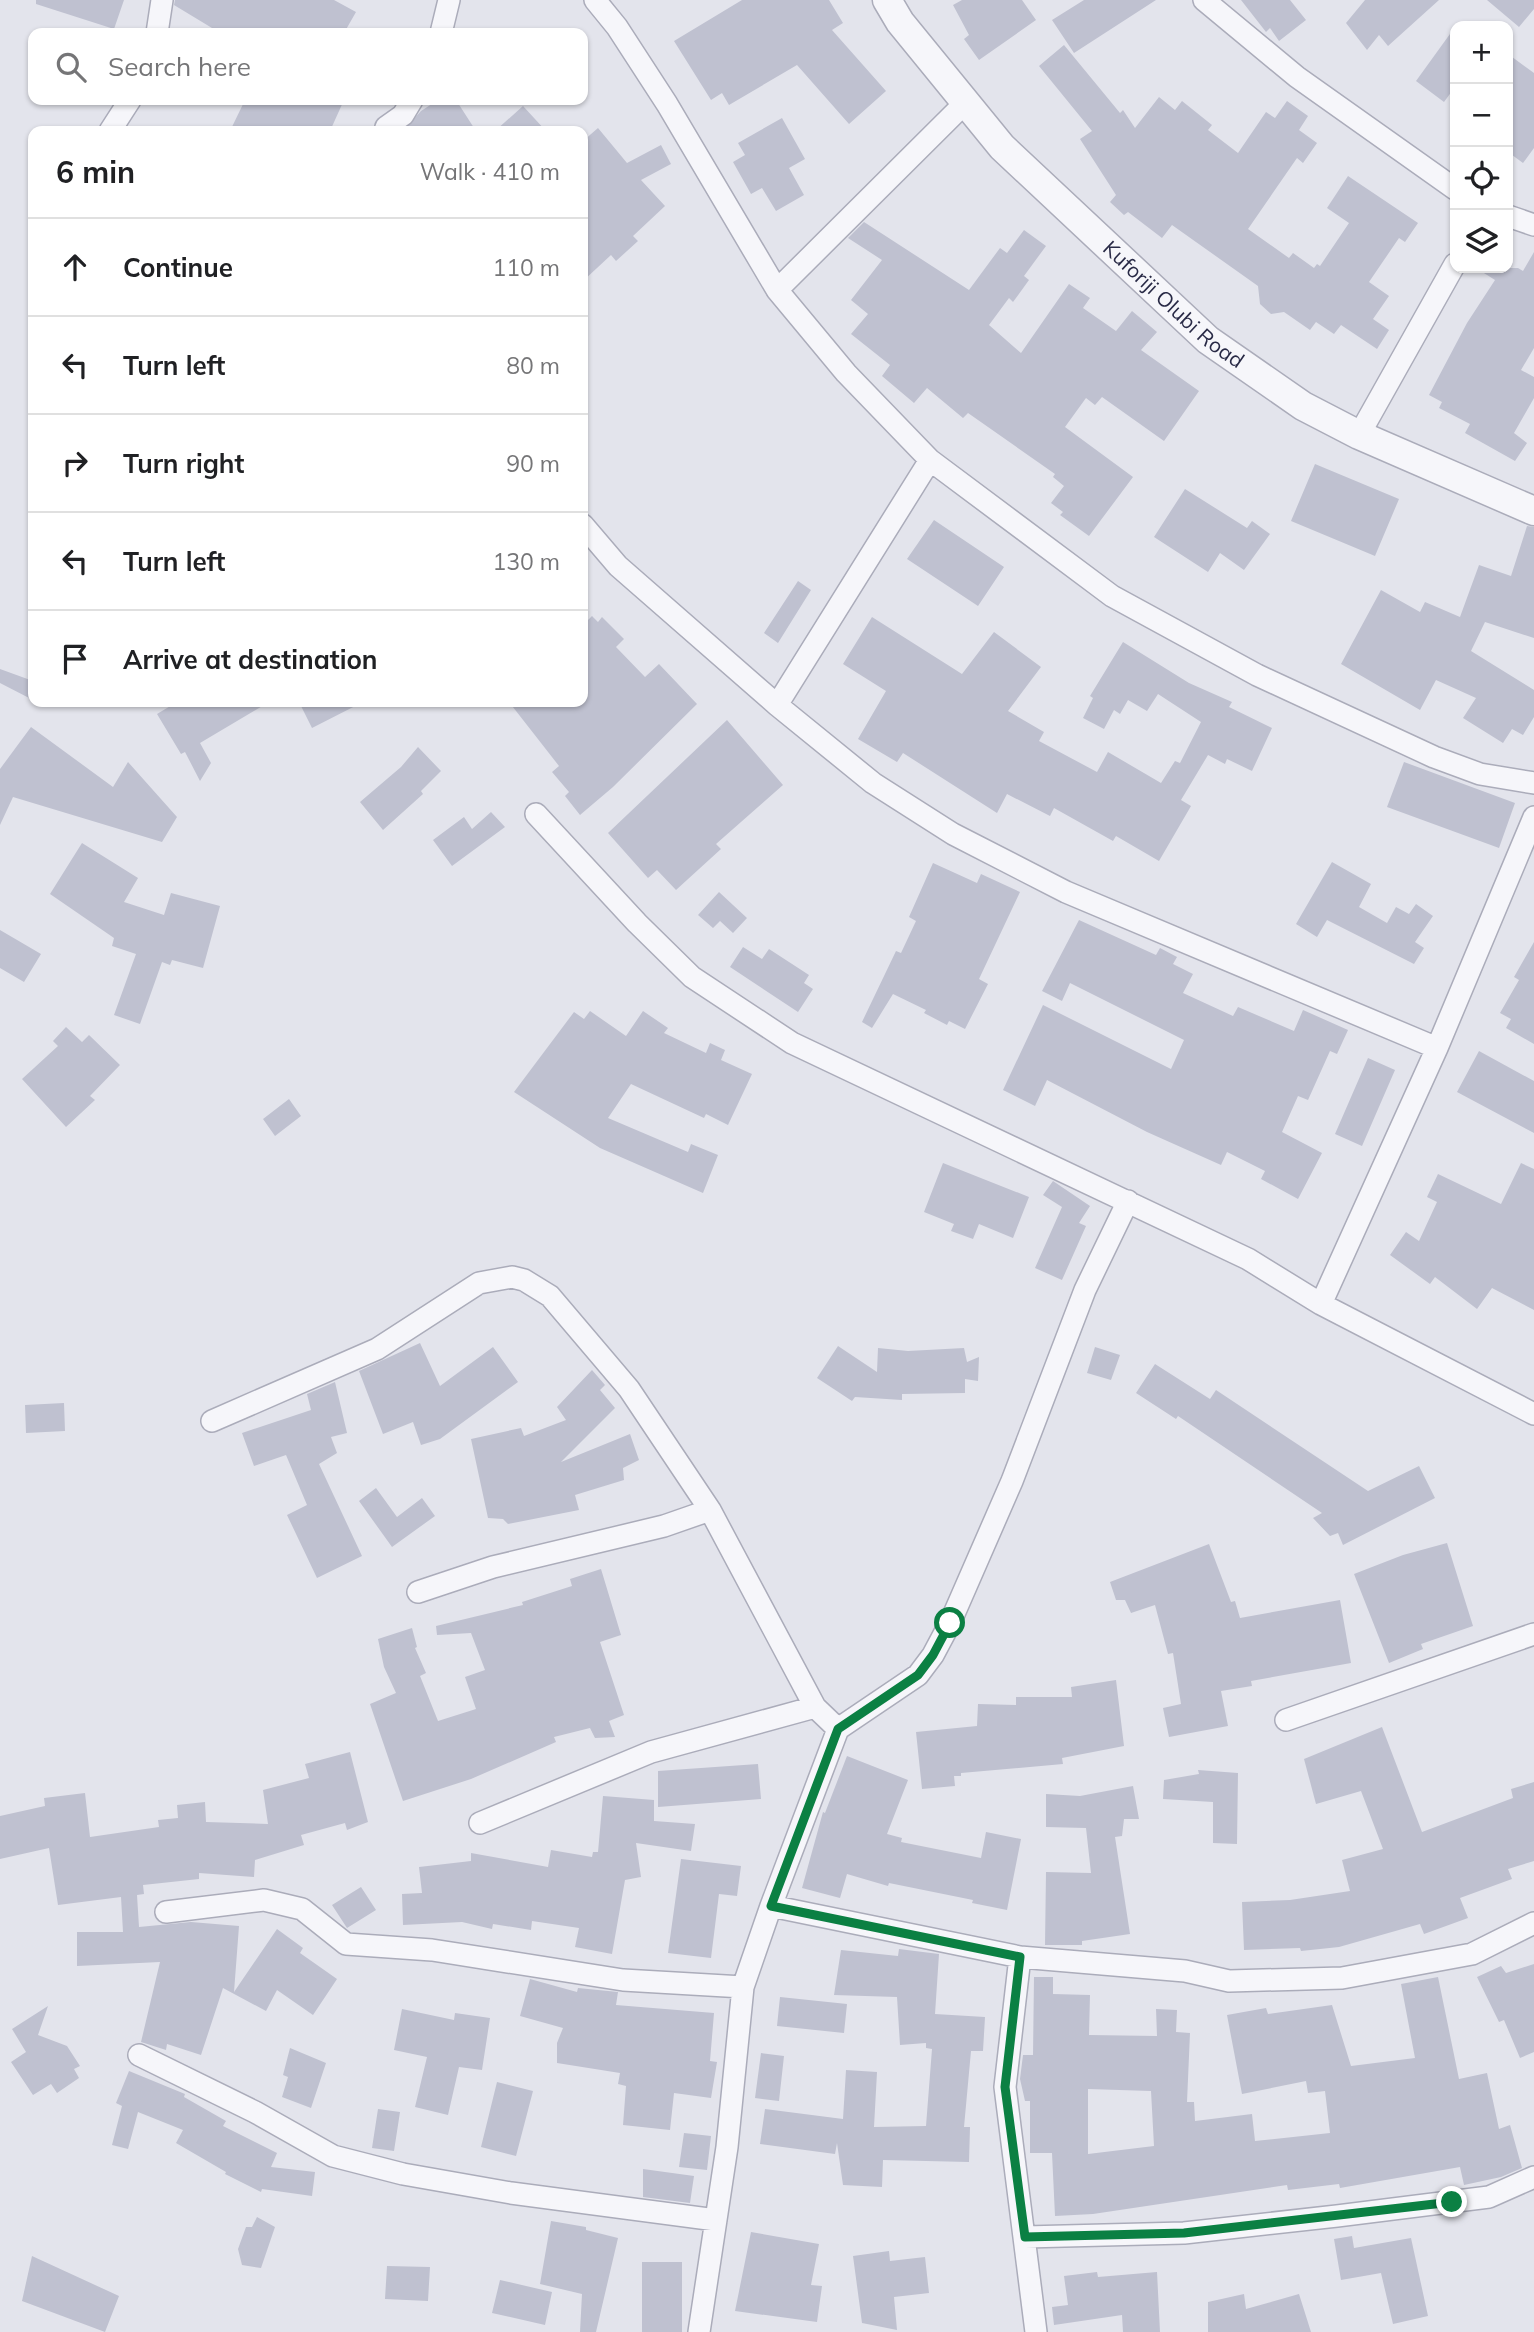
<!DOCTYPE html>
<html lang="en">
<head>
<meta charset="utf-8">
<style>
	:root { --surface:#fff; --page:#f6f6f6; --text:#202124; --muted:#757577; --line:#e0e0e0 }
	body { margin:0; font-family:Mulish,sans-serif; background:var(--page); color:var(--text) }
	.controls { position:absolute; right:21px; top:21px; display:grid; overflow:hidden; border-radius:14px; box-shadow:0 2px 5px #0004 }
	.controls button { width:63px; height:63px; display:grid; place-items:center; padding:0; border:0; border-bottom:2px solid var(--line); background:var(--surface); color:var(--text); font:35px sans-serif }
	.stop { position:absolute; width:21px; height:21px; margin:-16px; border:5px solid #0b8043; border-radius:50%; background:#fff }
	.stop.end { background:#0b8043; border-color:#fff; box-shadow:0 2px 7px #0008 }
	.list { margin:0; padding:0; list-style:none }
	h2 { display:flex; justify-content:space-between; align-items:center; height:91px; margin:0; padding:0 28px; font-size:30px }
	h2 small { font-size:23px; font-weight:400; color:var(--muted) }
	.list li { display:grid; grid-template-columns:46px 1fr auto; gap:21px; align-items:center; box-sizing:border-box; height:98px; padding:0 28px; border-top:2px solid var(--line) }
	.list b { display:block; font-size:26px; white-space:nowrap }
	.list em { font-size:23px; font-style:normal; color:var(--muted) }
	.icon { flex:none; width:38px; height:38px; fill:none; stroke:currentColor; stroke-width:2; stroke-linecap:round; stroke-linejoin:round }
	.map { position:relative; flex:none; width:1534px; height:2332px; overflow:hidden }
	.search { position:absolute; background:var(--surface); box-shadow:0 2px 5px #0004; left:28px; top:28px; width:560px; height:77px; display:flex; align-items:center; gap:18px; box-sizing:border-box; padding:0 24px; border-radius:14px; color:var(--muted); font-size:26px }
	.panel { position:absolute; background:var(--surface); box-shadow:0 2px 5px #0004; left:28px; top:126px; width:560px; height:581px; border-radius:14px }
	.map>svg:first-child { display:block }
	.building { fill:#bfc1d0; fill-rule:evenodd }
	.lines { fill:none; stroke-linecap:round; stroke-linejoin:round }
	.minor-casing { stroke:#abacba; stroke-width:24 }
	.tertiary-casing { stroke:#abacba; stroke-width:31 }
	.minor { stroke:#f6f6fa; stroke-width:21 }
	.tertiary { stroke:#f6f6fa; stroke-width:28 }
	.route { stroke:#0b8043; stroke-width:9 }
	.labels { text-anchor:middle; stroke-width:5; stroke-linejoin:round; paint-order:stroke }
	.street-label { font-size:21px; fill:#292a46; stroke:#f3f4f9 }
</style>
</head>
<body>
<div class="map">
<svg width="1534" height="2332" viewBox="0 0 1534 2332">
	<rect width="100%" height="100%" fill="#e3e4ec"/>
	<!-- building -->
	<path class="building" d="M36 0H124L114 29 36 4Z
		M175 0H334L356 12 344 33H209L212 28 174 5Z
		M742 0H829L843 23 832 30 886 91 849 124 797 65 729 105 722 93 711 100 674 41Z
		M962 0H1022L1036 20 979 60 964 39 969 35 953 5Z
		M1084 0H1156L1074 53 1052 20Z
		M1241 0H1290L1306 20 1279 41 1270 28 1266 32Z
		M1365 0H1439L1388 46 1379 35 1367 50 1346 23Z
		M1487 0H1534V9L1519 27Z
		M1455 27V87L1444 102 1416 81Z
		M1064 45 1120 113 1123 110 1135 128 1159 97 1175 110 1182 101 1212 125 1208 130 1238 153 1266 112 1275 118 1287 101 1308 116 1299 130 1317 143 1303 163 1297 158 1248 229 1289 258 1293 253 1314 268 1317 264 1320 266 1349 223 1327 208 1348 176 1418 223 1405 242 1399 238 1369 282 1389 296 1373 319 1389 330 1377 349 1341 325 1334 334 1316 322 1310 330 1284 312 1271 314 1260 304 1258 286 1172 225 1162 238 1128 212 1124 215 1110 202 1116 195 1080 139 1092 131 1039 66Z
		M1508 54 1534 73V148L1523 163 1508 152Z
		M245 100H344L330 131H230Z
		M438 100H456L476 131H403L421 111Z
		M523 106 546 131H495Z
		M782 118 805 159 789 168 804 195 776 211 762 188 751 194 733 162 745 155 738 143Z
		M598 128 627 163 661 145 671 164 641 180 665 206 633 236 638 241 616 261 611 255 583 281V141Z
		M864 222 969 290 1000 248 1007 253 1024 230 1046 246 1024 276 1029 280 1013 302 1009 298 989 325 1021 353 1069 284 1090 298 1083 308 1116 331 1132 311 1157 332 1141 350 1199 391 1164 441 1102 397 1095 405 1086 398 1065 427 1133 477 1089 536 1060 515 1063 512 1051 503 1064 486 1053 477 1055 474 968 413 963 418 927 388 914 403 882 376 890 365 851 334 868 314 851 300 882 260 848 238Z
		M1534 252V348L1521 370 1534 377V398L1514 433 1527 443 1515 461 1465 433 1470 424 1439 408 1442 402 1429 395 1467 323 1495 280 1476 268H1518L1523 271Z
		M1315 464 1399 499 1375 556 1291 521Z
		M1185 489 1247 528 1252 521 1270 534 1244 570 1220 553 1208 572 1154 537Z
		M934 520 1004 567 978 606 907 559Z
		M1527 526 1534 527V638L1485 622 1471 651 1534 690V717L1523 735 1512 729 1503 743 1463 718 1476 698 1436 680 1420 710 1341 664 1381 590 1420 612 1425 602 1460 617 1479 565 1511 576Z
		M798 581 811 590 778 643 764 633Z
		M592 616 598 622 602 617 624 639 616 647 645 677 659 664 697 704 613 787 580 815 565 796 569 792 552 772 559 766 509 702H583V625Z
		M872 617 962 674 994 632 1041 667 1008 711 1044 732 1039 741 1097 772 1108 752 1161 783 1175 761 1180 763 1201 722 1158 694 1147 711 1128 700 1120 714 1114 710 1104 729 1083 718 1093 698 1090 696 1123 642 1189 683 1232 702 1229 707 1272 728 1252 771 1227 759 1225 764 1208 755 1181 800 1191 806 1159 861 1116 836 1113 841 1054 808 1050 816 1007 794 997 813 903 753 897 762 858 739 886 691 843 664Z
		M0 669 33 681V700L0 683Z
		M177 702H269L200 743 211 763 200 781 185 752 181 754 157 714Z
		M299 702H363L312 728Z
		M727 720 783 785 716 844 721 849 676 890 657 870 648 878 608 833Z
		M31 727 113 787 128 762 177 817 162 842 13 797 0 825V769Z
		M418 747 441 771 421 791 423 794 383 830 360 802 401 767Z
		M1404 762 1515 803 1499 848 1387 807Z
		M491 812 505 827 452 866 433 840 464 817 472 829Z
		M82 843 138 878 124 902 164 915 171 893 220 906 203 968 172 960 170 965 162 962 140 1024 114 1015 136 954 112 946 114 938 50 894Z
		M1332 862 1371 884 1359 907 1387 923 1396 907 1409 914 1416 904 1433 916 1415 942 1424 948 1414 964 1327 920 1317 937 1296 924Z
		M933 863 977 883 981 874 1020 892 979 979 988 984 965 1029 949 1021 947 1025 924 1013 926 1010 893 994 872 1028 862 1022 896 951 901 953 916 921 909 917Z
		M719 892 747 918 733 933 720 921 713 928 698 915Z
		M1079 920 1156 955 1160 948 1177 957 1173 964 1193 974 1183 993 1233 1016 1238 1007 1294 1031 1303 1010 1348 1030 1337 1054 1330 1051 1308 1100 1298 1096 1282 1132 1322 1153 1298 1199 1261 1179 1265 1171 1227 1152 1221 1165 1147 1132 1047 1080 1035 1106 1003 1090 1043 1005 1171 1069 1184 1040 1070 983 1062 1001 1042 991Z
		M0 930 41 954 24 982 0 968Z
		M1534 942V1044L1506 1028 1511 1019 1500 1013 1519 980 1514 977Z
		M743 947 762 959 769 949 809 975 804 983 813 989 798 1012 730 967Z
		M590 1011 626 1036 643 1011 668 1028 664 1033 706 1053 710 1043 725 1050 721 1060 752 1074 728 1125 706 1114 704 1118 631 1084 608 1118 688 1152 691 1144 718 1155 703 1193 600 1148 514 1092 574 1012 584 1019Z
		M66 1027 82 1042 89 1035 120 1065 90 1096 95 1100 66 1127 22 1079 58 1046 53 1041Z
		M1479 1051 1534 1081V1133L1457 1092Z
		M1368 1058 1395 1070 1362 1146 1335 1134Z
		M289 1099 301 1116 275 1136 263 1119Z
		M943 1163 1029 1197 1013 1238 979 1224 973 1239 951 1231 954 1224 924 1212Z
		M1521 1163 1534 1169V1310L1492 1288 1477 1309 1435 1277 1430 1284 1390 1255 1406 1232 1419 1241 1437 1202 1427 1197 1438 1174 1501 1204Z
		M1053 1181 1090 1206 1079 1223 1086 1226 1062 1280 1035 1268 1062 1207 1043 1195Z
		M420 1343 440 1386 493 1347 518 1382 440 1439 421 1445 413 1422 383 1434 359 1371Z
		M838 1346 877 1372 878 1348 908 1351 964 1348 967 1362 979 1357 978 1381 965 1379V1393L902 1394V1400L855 1397 852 1401 817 1378Z
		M1095 1347 1120 1355 1111 1380 1087 1373Z
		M1155 1364 1210 1399 1216 1390 1368 1491 1419 1466 1435 1498 1343 1545 1338 1533 1330 1536 1313 1518 1322 1513 1178 1416 1176 1419 1136 1393Z
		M592 1370 605 1385 600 1390 615 1408 561 1462 630 1434 639 1460 623 1468 624 1480 575 1495 579 1510 508 1524 503 1519 488 1518 471 1439 521 1428 524 1436 566 1420 557 1407Z
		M335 1382 347 1433 331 1437 337 1453 319 1464 362 1556 317 1578 287 1515 307 1505 286 1455 254 1466 242 1433 311 1410 307 1394Z
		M64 1403 65 1431 26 1433 25 1405Z
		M376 1488 397 1517 422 1498 435 1516 392 1547 359 1501Z
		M1447 1543 1473 1626 1421 1644 1423 1649 1389 1663 1354 1574 1403 1555Z
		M1209 1544 1231 1602 1235 1601 1240 1618 1340 1600 1351 1663 1251 1681 1252 1686 1221 1691 1228 1726 1169 1737 1163 1708 1181 1704 1173 1653 1168 1654 1155 1605 1131 1613 1125 1600H1116L1110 1582Z
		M601 1569 621 1635 600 1642 624 1715 609 1721 615 1737 595 1738 590 1728 554 1737 556 1742 471 1779 403 1801 370 1704 396 1693 384 1667 378 1639 412 1628 417 1647 415 1648 426 1673 420 1676 438 1721 476 1709 465 1677 485 1670 471 1633 437 1635 436 1626 523 1605 522 1602 572 1586 570 1579Z
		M1116 1680 1124 1746 1062 1758 1063 1764 961 1773V1776H954L955 1786 922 1789 916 1732 977 1726 978 1704 1016 1705V1697H1072L1071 1687Z
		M1382 1727 1422 1832 1513 1798 1511 1789 1534 1782V1861L1508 1869 1512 1879 1460 1898 1468 1918 1424 1934 1420 1924 1339 1947 1301 1951 1300 1948 1244 1950 1242 1902 1290 1900 1350 1891 1342 1860 1383 1849 1361 1791 1316 1804 1304 1759Z
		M350 1752 368 1822 347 1830 345 1823 301 1835 304 1845 255 1860 254 1877 199 1873V1879L143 1885 144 1894 137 1895 139 1927 191 1922 239 1926 234 1992 277 1929 303 1948 300 1953 337 1979 313 2015 277 1990 266 2011 223 1988 201 2055 167 2044 166 2050 141 2042 160 1962 77 1966V1932H123L121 1897 58 1905 49 1848 0 1859V1816L45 1806 44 1798 85 1793 90 1837 159 1827 158 1820 178 1818 177 1805 205 1802 206 1822 268 1824 263 1790 309 1778 305 1764Z
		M847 1756 908 1780 887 1834 902 1838 901 1842 981 1858 986 1832 1021 1839 1007 1910 972 1903 973 1900 889 1883 888 1886 847 1874 840 1898 802 1888 823 1812 825 1813Z
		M758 1764 761 1799 658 1807V1771Z
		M1198 1770 1238 1773 1237 1844 1213 1843V1802L1163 1799 1164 1780 1199 1774Z
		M1133 1786 1139 1819H1124L1122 1836 1115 1837 1130 1934 1082 1941V1945H1045L1046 1872 1091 1873 1086 1828 1046 1827V1794L1080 1796Z
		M603 1796 654 1800V1821L695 1824 691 1851 636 1843 641 1877 625 1880 612 1954 575 1947 579 1928 532 1921 531 1930 493 1924 492 1929 462 1922 403 1925 402 1894 422 1893 419 1867 471 1861V1853L548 1867 551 1850 592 1857 593 1852H598Z
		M681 1859 741 1866 737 1896 719 1894 711 1958 668 1953Z
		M361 1887 376 1910 347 1928 332 1905Z
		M899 1949 939 1954 935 2014 985 2017 983 2051H971L964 2127H970L969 2162 883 2160 882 2187 843 2185 837 2143 835 2154 760 2144 765 2109 843 2119 846 2070 877 2072 874 2127 926 2126 932 2049 926 2048V2043L900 2045 897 1997 834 1995 841 1950 898 1956Z
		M1534 1964V2052L1520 2058 1504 2020 1499 2022 1477 1977 1501 1966 1506 1973Z
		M1034 1977H1053V1994L1090 1995 1089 2035 1157 2036 1156 2009 1177 2010 1176 2032 1190 2033 1187 2102H1194L1195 2121 1252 2114 1255 2141 1330 2133 1325 2091 1308 2093 1306 2081 1242 2094 1227 2015 1266 2008 1268 2014 1332 2005 1351 2066 1415 2058 1401 1984 1438 1977 1459 2079 1487 2073 1499 2129 1510 2125 1522 2168 1501 2177 1464 2185 1460 2167 1340 2188 1339 2184 1288 2190 1287 2185 1093 2214 1055 2216 1052 2153H1030V2101H1025L1020 2079 1023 2055H1033ZM1088 2089 1151 2091 1154 2146 1088 2154Z
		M530 1979 577 1992 578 1988 618 1992 616 2005 714 2013 710 2061 717 2062 711 2098 674 2093 670 2130 623 2125 626 2086 618 2084 620 2073 557 2063V2043L563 2028 520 2016Z
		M780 1997 847 2004 844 2033 777 2026Z
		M48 2006 38 2035 67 2046 80 2066 74 2069 79 2078 57 2093 51 2084 33 2095 11 2062 26 2052 12 2029Z
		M402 2009 454 2020 455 2013 490 2018 482 2070 459 2067 448 2115 415 2107 427 2057 394 2050Z
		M290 2048 326 2063 311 2108 282 2097 288 2077 283 2075Z
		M761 2053 784 2056 779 2101 755 2098Z
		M129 2071 185 2094 184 2097 226 2121 223 2126 277 2153 271 2167 315 2172 312 2196 262 2189 261 2192 225 2174 226 2172 176 2143 183 2130 138 2112 128 2149 112 2145 122 2106 116 2103Z
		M497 2082 533 2091 516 2156 481 2147Z
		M378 2109 400 2112 394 2151 372 2148Z
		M684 2133 711 2136 707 2170 679 2167Z
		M643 2169 694 2176 690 2203 643 2197Z
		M257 2217 275 2227 261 2268 242 2265 238 2249 246 2227H252Z
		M551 2221 586 2227V2230L618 2238 596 2332H580L582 2294 540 2284Z
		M751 2232 819 2244 811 2285 822 2286 817 2322 735 2311Z
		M1352 2236 1354 2248 1411 2238 1428 2316 1393 2324 1381 2273 1341 2280 1334 2239Z
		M889 2251 890 2261 925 2257 929 2293 894 2297 897 2330 862 2323 853 2256Z
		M32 2256 119 2296 105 2332 22 2301Z
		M642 2262H682V2332H642Z
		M387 2266 430 2267 428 2301 385 2299Z
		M1097 2272 1098 2277 1157 2272 1160 2332H1123L1122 2315 1054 2325 1052 2307 1068 2305 1064 2276Z
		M500 2280 552 2292 545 2325 492 2313Z
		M1244 2294 1246 2309 1299 2294 1311 2332H1208V2302Z"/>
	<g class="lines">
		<!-- minor casing -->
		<g class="minor-casing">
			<path id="minor" d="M595 0 617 27 667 104 777 290 846 373 930 460 1112 596 1257 675 1434 757 1480 774 1534 783
				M1204 0 1297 77 1455 189
				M157 33 162 0
				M441 33 449 0
				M386 127 403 115 412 100
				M110 131 130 100
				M1508 216 1534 225
				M777 290 965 103
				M1359 435 1455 264
				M583 525 618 566 777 705 873 783 953 834 1066 892 1437 1048
				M777 705 930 460
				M536 814 637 923 692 977 792 1043 1248 1259 1321 1304 1534 1414
				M1321 1304 1437 1048 1534 817
				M212 1421 377 1349 479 1283 512 1277 524 1280 550 1296 629 1389 710 1510 815 1707 838 1729
				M418 1592 493 1567 664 1526 710 1510
				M1286 1720 1534 1634
				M480 1823 651 1752 815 1707
				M771 1906 1020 1957 1185 1971 1229 1981 1342 1978 1472 1954 1534 1923
				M166 1912 264 1900 302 1909 346 1944 432 1950 623 1980 743 1987
				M1020 1957 1005 2087 1036 2332
				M139 2055 255 2112 333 2156 403 2174 511 2193 716 2220
				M1025 2237 1184 2233 1337 2216 1489 2197 1534 2177
				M699 2332 727 2147 743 1987 771 1906 838 1729 918 1675 933 1655 950 1623 1012 1481 1085 1290 1128 1201"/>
		</g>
		<!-- tertiary casing -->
		<g class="tertiary-casing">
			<g id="tertiary">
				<path id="s1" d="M887 0 900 22 1002 147 1208 340 1303 406 1359 435 1534 511"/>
			</g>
		</g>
		<!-- minor -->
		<use href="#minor" class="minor"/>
		<!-- tertiary -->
		<use href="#tertiary" class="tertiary"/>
	</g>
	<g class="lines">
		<!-- route -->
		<path class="route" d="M950 1623 933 1655 918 1675 838 1729 771 1906 1020 1957 1005 2087 1025 2237 1184 2233 1452 2202"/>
	</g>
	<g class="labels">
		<!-- street labels -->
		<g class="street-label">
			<text dy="7" stroke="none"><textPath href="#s1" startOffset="420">Kuforiji Olubi Road</textPath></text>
		</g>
	</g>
</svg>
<div class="controls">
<button>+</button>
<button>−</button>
<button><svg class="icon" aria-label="locate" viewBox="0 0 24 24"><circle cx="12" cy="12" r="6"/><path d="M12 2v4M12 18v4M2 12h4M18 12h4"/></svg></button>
<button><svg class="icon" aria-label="layers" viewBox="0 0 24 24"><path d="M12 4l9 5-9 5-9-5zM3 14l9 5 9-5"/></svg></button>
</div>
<div class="stop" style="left:950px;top:1623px"></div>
<div class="stop end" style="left:1452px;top:2202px"></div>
<div class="search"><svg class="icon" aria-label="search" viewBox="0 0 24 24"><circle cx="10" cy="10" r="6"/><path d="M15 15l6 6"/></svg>Search here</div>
<section class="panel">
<h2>6 min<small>Walk · 410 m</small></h2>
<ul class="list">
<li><svg class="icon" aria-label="ahead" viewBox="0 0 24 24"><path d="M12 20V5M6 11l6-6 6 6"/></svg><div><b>Continue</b></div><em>110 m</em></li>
<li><svg class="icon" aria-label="left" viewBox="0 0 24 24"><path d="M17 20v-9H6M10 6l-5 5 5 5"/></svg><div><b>Turn left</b></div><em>80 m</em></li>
<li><svg class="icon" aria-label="right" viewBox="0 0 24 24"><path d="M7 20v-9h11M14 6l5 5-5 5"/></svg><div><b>Turn right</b></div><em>90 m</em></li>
<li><svg class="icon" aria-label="left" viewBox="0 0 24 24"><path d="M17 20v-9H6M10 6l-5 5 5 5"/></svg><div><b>Turn left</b></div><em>130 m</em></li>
<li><svg class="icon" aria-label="arrive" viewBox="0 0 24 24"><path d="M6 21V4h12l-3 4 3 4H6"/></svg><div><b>Arrive at destination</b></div></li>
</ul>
</section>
</div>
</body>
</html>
